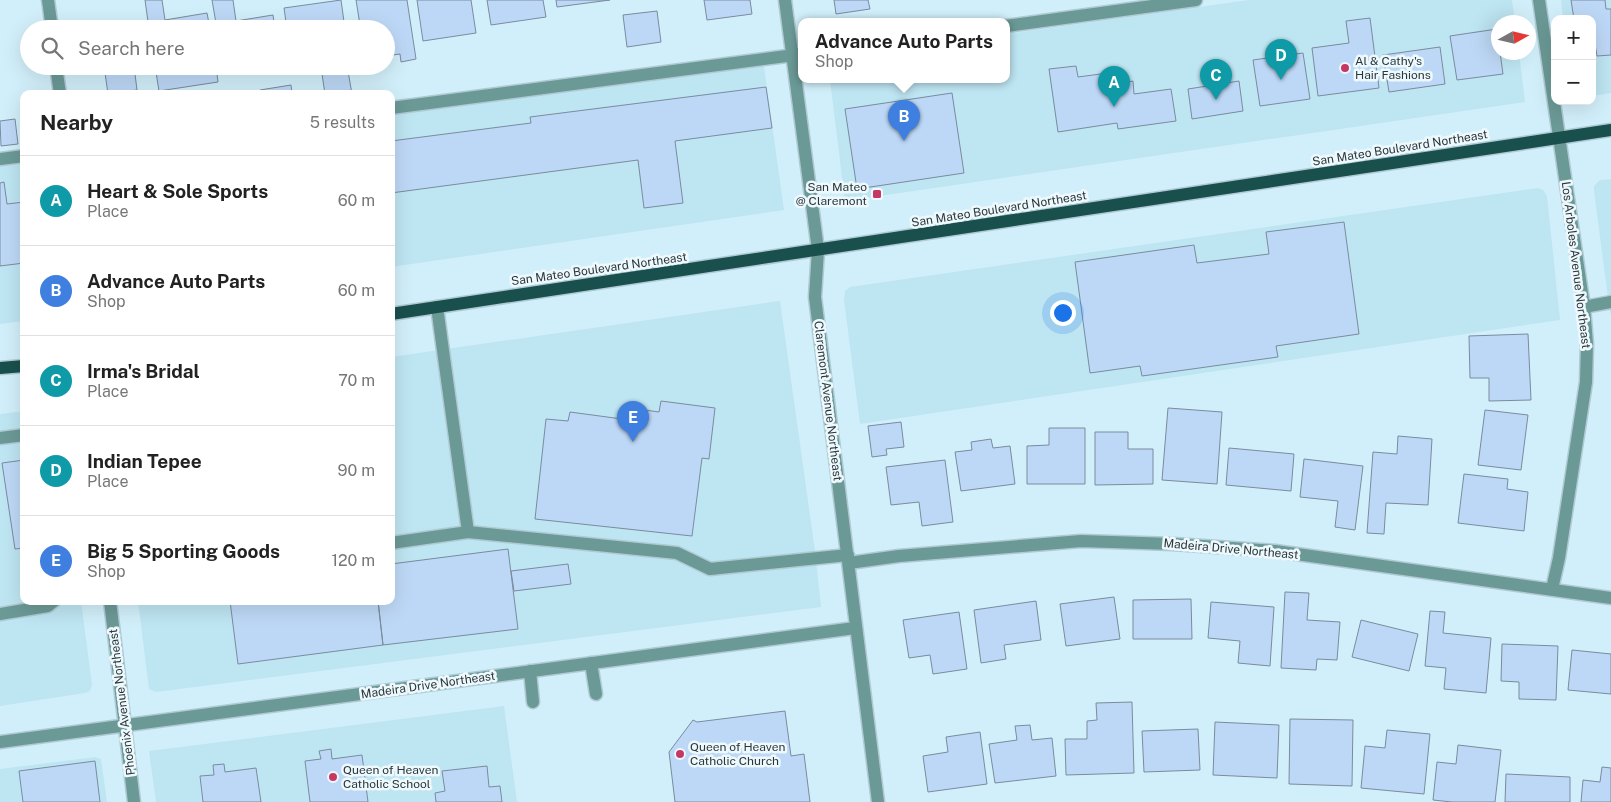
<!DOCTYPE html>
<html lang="en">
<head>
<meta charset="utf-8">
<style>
	:root { --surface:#fff; --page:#f6f6f6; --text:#222; --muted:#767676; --line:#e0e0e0; --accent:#c63864 }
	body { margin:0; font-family:"Public Sans",sans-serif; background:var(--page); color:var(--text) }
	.controls { position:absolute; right:15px; top:15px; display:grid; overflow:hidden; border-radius:10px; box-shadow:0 5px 20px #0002 }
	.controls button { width:45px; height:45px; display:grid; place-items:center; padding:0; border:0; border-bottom:1px solid var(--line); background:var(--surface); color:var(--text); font:25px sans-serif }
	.compass { position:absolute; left:1491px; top:15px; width:45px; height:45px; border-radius:50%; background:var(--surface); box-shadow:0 5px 20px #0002; rotate:82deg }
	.you { position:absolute; left:1062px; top:312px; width:18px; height:18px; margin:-12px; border:4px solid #fff; border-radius:50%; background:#1a73e8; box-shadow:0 0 0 8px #1a73e833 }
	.badge { display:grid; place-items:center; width:32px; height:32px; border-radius:50%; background:var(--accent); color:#fff; font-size:16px; font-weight:700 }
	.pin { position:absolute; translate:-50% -41px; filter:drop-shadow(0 1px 2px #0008) }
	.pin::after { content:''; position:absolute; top:26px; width:18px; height:15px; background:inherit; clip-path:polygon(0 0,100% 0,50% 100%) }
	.popup { position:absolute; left:798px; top:18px; width:212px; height:65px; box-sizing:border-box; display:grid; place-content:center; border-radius:10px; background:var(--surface); filter:drop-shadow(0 1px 4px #0005); font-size:16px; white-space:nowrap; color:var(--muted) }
	.popup b { font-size:19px; color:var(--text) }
	.popup::after { content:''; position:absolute; left:50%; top:100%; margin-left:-10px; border:10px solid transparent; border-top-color:var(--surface) }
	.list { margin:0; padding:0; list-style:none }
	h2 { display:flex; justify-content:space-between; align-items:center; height:65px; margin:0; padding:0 20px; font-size:21px }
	h2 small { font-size:16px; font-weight:400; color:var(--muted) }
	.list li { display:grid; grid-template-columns:32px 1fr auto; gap:15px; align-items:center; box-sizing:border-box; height:90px; padding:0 20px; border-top:1px solid var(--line) }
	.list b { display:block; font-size:19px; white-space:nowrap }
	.list p { margin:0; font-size:16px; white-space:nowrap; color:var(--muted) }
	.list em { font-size:16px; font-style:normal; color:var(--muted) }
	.icon { flex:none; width:28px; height:28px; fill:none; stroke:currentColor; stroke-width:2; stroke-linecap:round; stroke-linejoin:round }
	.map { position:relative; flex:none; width:1611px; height:802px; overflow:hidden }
	.search { position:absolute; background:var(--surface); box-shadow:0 5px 20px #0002; left:20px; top:20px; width:375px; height:55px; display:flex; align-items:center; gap:12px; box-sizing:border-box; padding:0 18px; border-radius:28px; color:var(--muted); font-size:19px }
	.panel { position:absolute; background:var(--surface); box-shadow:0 5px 20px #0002; left:20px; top:90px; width:375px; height:515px; border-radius:10px }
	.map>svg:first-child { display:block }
	.built { fill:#bee5f2 }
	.building { fill:#bdd8f6; stroke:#7a8b9e }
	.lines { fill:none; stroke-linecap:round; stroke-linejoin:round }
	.minor-casing { stroke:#b0cad4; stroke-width:15 }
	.major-casing { stroke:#b0cad4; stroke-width:15 }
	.minor { stroke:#6b9996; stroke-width:12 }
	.major { stroke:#19504d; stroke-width:12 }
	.poi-dot { fill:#c63864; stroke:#edf9fd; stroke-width:2 }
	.labels { text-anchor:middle; stroke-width:5; stroke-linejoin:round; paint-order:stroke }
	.poi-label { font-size:12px; fill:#2b363a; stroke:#edf9fd; text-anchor:start }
	.street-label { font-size:12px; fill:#2b363a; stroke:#edf9fd }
</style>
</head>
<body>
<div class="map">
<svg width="1611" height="802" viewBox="0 0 1611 802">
	<rect width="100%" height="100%" fill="#d1effa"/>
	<!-- built -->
	<path class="built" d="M1249 0H1512L1515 22H1498V52L1519 53 1525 102 845 201 830 80H1006L1007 34Z
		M1561 0H1611V93L1592 96V19H1563Z
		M763 60 784 210 391 267V112Z
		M24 160V321L0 324V164Z
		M1611 179V313H1610L1594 191V186L1600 180Z
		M1538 188 1543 190 1547 196 1560 320 860 424 844 300 845 291 850 287Z
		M780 301 815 551 821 607 156 692 149 689 138 601H391V357Z
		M24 411V601H81L92 685 90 691 85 693 0 706V414Z
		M504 706 517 802H156L149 751Z
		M95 757 101 759 107 802H0V769Z"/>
	<!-- building -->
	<path class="building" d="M145 0H162L165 20 207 13 210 29H149Z
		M212 0H233L236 21 273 15 275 29H217Z
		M341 0 345 29H287L284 8Z
		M356 0H407L416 59 401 62 400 54 386 56V29H378L377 23 360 25Z
		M417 0H471L476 33 423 41Z
		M487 0H543L546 17 491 25Z
		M556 0H610L557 7Z
		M704 0H750L752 14 707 20Z
		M834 0H868L870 9 836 14Z
		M1571 0H1605L1606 9H1611V55L1597 56 1594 38H1592V19H1574Z
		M657 11 661 42 627 47 623 15Z
		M1370 18 1379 88 1318 96 1312 48 1349 43 1346 21Z
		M1497 29 1498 52H1500L1503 74 1457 80 1450 36Z
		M1440 47 1445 84 1389 92 1383 55Z
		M1303 53 1310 99 1260 106 1253 60Z
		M104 66H149L150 72 135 74 137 90 108 94Z
		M155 66H216L218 82 159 91Z
		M1076 66 1078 77 1108 73 1110 85 1133 81 1134 94 1171 89 1176 121 1118 129 1117 123 1058 132 1049 69Z
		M348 71 352 94H325L322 74Z
		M1239 81 1243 111 1192 119 1188 89Z
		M291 85 292 94H261L260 90Z
		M766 87 772 128 675 141 683 203 644 208 638 160 391 193V141L531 123 530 117Z
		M952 93 964 173 857 189 845 109Z
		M15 119 18 144 1 146 0 121Z
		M4 182 7 204 24 202V263L0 266V183Z
		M1344 222 1359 334 1276 346 1278 357 1142 376 1140 366 1090 373 1075 262 1194 245 1197 263 1269 254 1266 232Z
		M1528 334 1531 400 1489 401V378H1470L1469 336Z
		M661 401 715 408 709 459 702 458 692 536 535 519 546 419 568 421 570 412 622 419 624 407 659 412Z
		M1168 408 1222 412 1217 484 1162 480Z
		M1485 410 1528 415 1521 470 1478 465Z
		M901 422 904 447 886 449 887 455 872 457 868 426Z
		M1049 428H1085V484H1027V446L1049 445Z
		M1095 432H1128V449H1153V484L1095 485Z
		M1398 436 1432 439 1428 505 1386 503 1384 534 1367 533 1373 452 1397 454Z
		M991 439 993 448 1010 446 1015 484 961 491 955 452 972 450 971 442Z
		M1229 448 1294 454 1291 491 1226 485Z
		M1304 459 1363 466 1355 530 1335 527 1338 501 1300 497Z
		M24 460V548L15 549 2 463Z
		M945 460 953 522 922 526 919 502 891 505 886 467Z
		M1464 474 1508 479 1507 489 1528 492 1524 531 1458 523Z
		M508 549 518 629 383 645 378 601H391V564Z
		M568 564 571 584 514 591 511 571Z
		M1285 592 1309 593 1307 620 1340 622 1337 660 1317 659 1316 670 1281 668Z
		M1114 597 1120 639 1066 646 1060 604Z
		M1191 599 1192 639H1133V600Z
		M230 601H378L383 645 238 664Z
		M1036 601 1041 640 1004 645 1006 659 981 663 974 610Z
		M1211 602 1274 607 1270 666 1238 663 1240 641 1208 638Z
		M1430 611 1445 612 1443 633 1491 638 1486 693 1444 689 1446 668 1425 666Z
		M959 612 967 669 933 674 930 655 909 658 903 620Z
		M1361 620 1418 634 1409 671 1352 657Z
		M1502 644 1558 646 1556 700 1519 699V682L1501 681Z
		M1572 650 1611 654V694L1568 690Z
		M1132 702 1134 773 1066 775 1065 739H1087V721L1097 720 1096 703Z
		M785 711 791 756 804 754 810 802H675L669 752 693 720 697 722Z
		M1290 719 1353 720 1352 786 1289 784Z
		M1215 722 1279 725 1277 778 1213 775Z
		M1030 725 1032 740 1052 738 1056 776 995 783 989 744 1017 740 1015 726Z
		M1198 729 1200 770 1144 772 1142 731Z
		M1387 730 1430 734 1424 794 1361 788 1365 746 1385 748Z
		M980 732 987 784 928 792 923 756 948 752 946 737Z
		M1458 745 1501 750 1495 802H1452L1433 800 1437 762 1456 764Z
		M331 749 332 759 362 755 368 802H310L305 761 321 759 319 751Z
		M95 761 100 802H23L19 771Z
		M224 764 225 772 256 768 261 802H203L200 776 214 775 213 765Z
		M487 766 489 787 500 786 502 802H436L435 793 445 791 442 771Z
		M1602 767 1611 768V802H1581L1583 780 1600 782Z
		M1506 774 1570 777V802H1505Z"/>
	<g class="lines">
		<!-- minor casing -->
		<g class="minor-casing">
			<path id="minor" d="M48 0 52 29
				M785 0 818 250 815 297 878 802
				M1539 0 1584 307 1587 344 1586 382 1559 558 1552 589
				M1006 26 1196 0
				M56 66 60 94
				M391 108 802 54
				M0 159 24 156
				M437 307 468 532
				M1584 307 1611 302
				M0 438 24 435
				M391 543 468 532 677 553 710 569 848 555
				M849 563 899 556 1081 541 1173 544 1275 551 1611 598
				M110 601 134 802
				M0 614 48 606 54 601
				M591 663 596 694
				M530 671 533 702
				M0 742 855 628"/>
		</g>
		<!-- major casing -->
		<g class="major-casing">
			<path id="major" d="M391 314 1611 130
				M0 368 24 366"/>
		</g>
		<!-- minor -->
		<use href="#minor" class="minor"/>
		<!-- major -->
		<use href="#major" class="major"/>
	</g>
	<!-- markers -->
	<g class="poi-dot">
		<circle cx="1345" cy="68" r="5"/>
		<rect x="872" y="189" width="10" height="10" rx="2.5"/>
		<circle cx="680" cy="754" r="5"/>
		<circle cx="333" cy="777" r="5"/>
	</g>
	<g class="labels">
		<!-- poi labels -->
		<g class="poi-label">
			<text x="1355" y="65">Al &amp; Cathy's<tspan x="1355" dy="14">Hair Fashions</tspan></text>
			<text x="867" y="191" text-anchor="end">San Mateo<tspan x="867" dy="14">@ Claremont</tspan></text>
			<text x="690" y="751">Queen of Heaven<tspan x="690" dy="14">Catholic Church</tspan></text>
			<text x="343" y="774">Queen of Heaven<tspan x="343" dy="14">Catholic School</tspan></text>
		</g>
		<!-- street labels -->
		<g class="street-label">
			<text transform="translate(1400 148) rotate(-9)" y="4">San Mateo Boulevard Northeast</text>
			<text transform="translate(999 209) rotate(-9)" y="4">San Mateo Boulevard Northeast</text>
			<text transform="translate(1576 265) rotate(83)" y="4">Los Arboles Avenue Northeast</text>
			<text transform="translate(599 269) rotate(-8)" y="4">San Mateo Boulevard Northeast</text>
			<text transform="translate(828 401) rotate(83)" y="4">Claremont Avenue Northeast</text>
			<text transform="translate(1231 549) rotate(5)" y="4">Madeira Drive Northeast</text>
			<text transform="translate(428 685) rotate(-8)" y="4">Madeira Drive Northeast</text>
			<text transform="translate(122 702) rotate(-97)" y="4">Phoenix Avenue Northeast</text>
		</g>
	</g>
</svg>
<div class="controls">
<button>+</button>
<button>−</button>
</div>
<svg class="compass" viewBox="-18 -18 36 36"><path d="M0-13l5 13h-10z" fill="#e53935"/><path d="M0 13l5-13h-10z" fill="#767676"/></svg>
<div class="you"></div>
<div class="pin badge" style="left:1114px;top:107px;background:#0f9aa8">A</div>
<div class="pin badge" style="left:904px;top:141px;background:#3f7fe0">B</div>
<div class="popup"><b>Advance Auto Parts</b>Shop</div>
<div class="pin badge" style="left:1216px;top:100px;background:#0f9aa8">C</div>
<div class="pin badge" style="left:1281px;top:80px;background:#0f9aa8">D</div>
<div class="pin badge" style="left:633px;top:442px;background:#3f7fe0">E</div>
<div class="search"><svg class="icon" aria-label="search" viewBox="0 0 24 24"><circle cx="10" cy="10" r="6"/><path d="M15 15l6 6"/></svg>Search here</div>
<section class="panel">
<h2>Nearby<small>5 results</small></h2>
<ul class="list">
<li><span class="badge" style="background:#0f9aa8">A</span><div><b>Heart &amp; Sole Sports</b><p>Place</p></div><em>60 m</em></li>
<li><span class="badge" style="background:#3f7fe0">B</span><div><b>Advance Auto Parts</b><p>Shop</p></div><em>60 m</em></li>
<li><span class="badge" style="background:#0f9aa8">C</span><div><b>Irma's Bridal</b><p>Place</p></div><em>70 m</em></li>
<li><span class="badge" style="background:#0f9aa8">D</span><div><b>Indian Tepee</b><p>Place</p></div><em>90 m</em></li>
<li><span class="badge" style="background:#3f7fe0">E</span><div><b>Big 5 Sporting Goods</b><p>Shop</p></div><em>120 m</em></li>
</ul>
</section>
</div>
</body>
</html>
